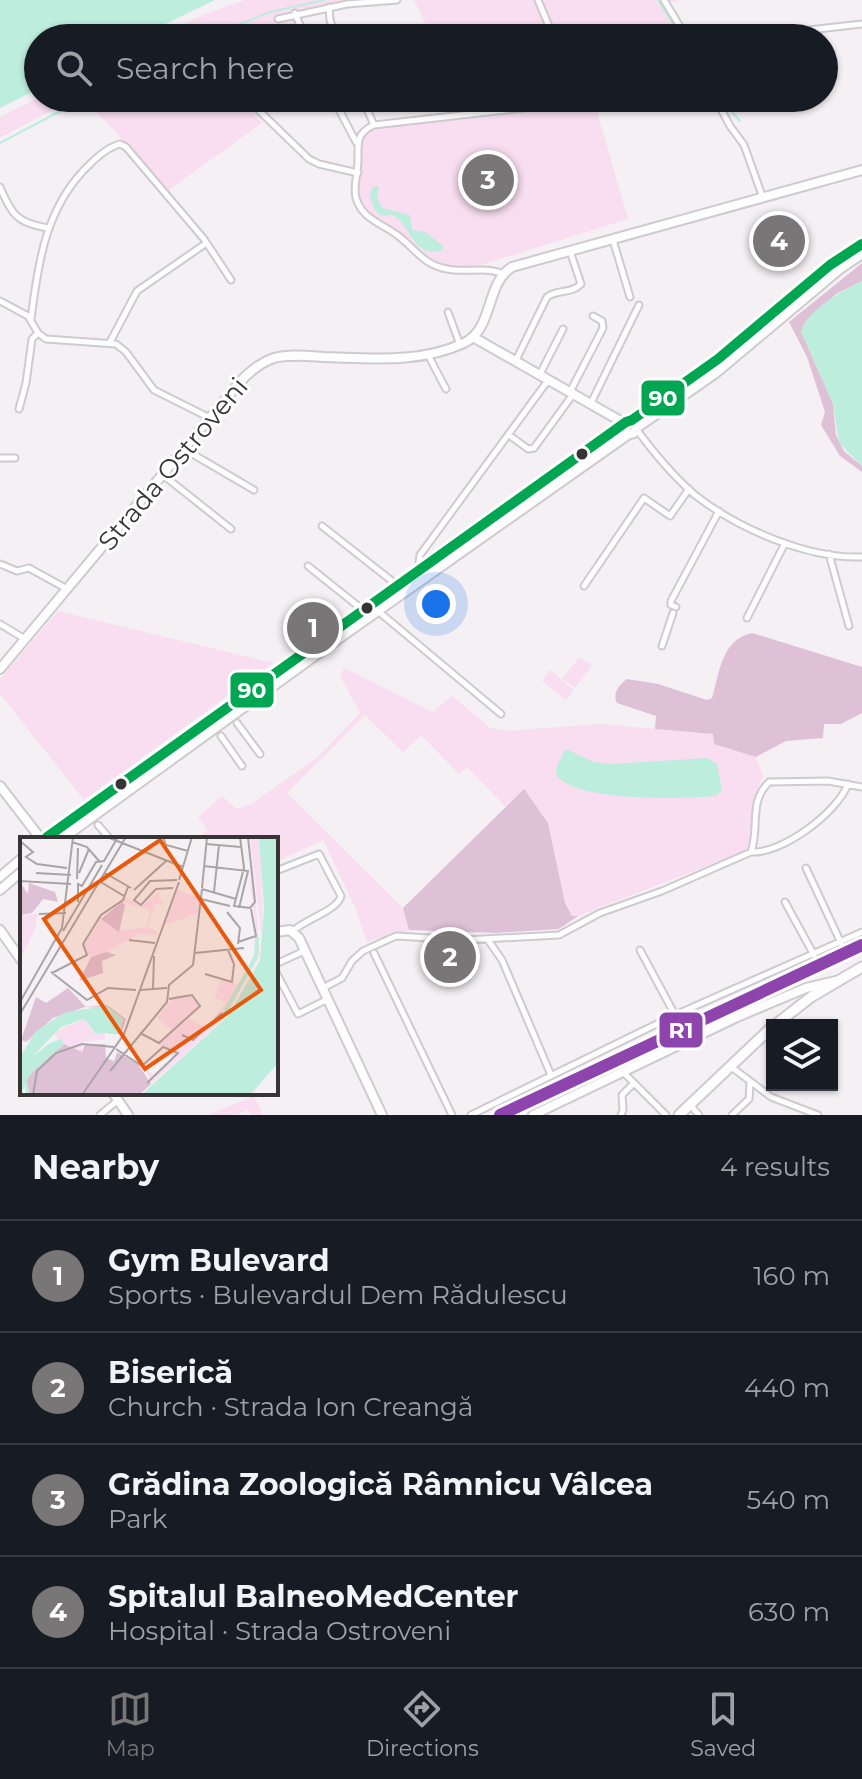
<!DOCTYPE html>
<html lang="en">
<head>
<meta charset="utf-8">
<style>
	:root { --surface:#171b24; --page:#242831; --text:#f1f3f6; --muted:#9ea1a6; --line:#363941; --accent:#797678 }
	body { margin:0; font-family:Montserrat,sans-serif; background:var(--page); color:var(--text) }
	.controls { position:absolute; right:24px; bottom:24px; display:grid; overflow:hidden; border-radius:0px; box-shadow:0 2px 6px #0004 }
	.controls button { width:72px; height:72px; display:grid; place-items:center; padding:0; border:0; border-bottom:2px solid var(--line); background:var(--surface); color:var(--text); font:40px sans-serif }
	.you { position:absolute; left:436px; top:604px; width:28px; height:28px; margin:-20px; border:6px solid #fff; border-radius:50%; background:#1a73e8; box-shadow:0 0 0 12px #1a73e833 }
	.badge { display:grid; place-items:center; width:52px; height:52px; border-radius:50%; background:var(--accent); color:#fff; font-size:26px; font-weight:700 }
	.pin { position:absolute; translate:-50% -50%; border:4px solid #fff; box-shadow:0 2px 8px #0006 }
	.list { margin:0; padding:0; list-style:none }
	h2 { display:flex; justify-content:space-between; align-items:center; height:104px; margin:0; padding:0 32px; font-size:34px }
	h2 small { font-size:26px; font-weight:400; color:var(--muted) }
	.list li { display:grid; grid-template-columns:52px 1fr auto; gap:24px; align-items:center; box-sizing:border-box; height:112px; padding:0 32px; border-top:2px solid var(--line) }
	.list b { display:block; font-size:30px; white-space:nowrap }
	.list p { margin:0; font-size:26px; white-space:nowrap; color:var(--muted) }
	.list em { font-size:26px; font-style:normal; color:var(--muted) }
	.icon { flex:none; width:44px; height:44px; fill:none; stroke:currentColor; stroke-width:2; stroke-linecap:round; stroke-linejoin:round }
	.map { position:relative; flex:none; width:862px; height:1115px; overflow:hidden }
	.search { position:absolute; background:var(--surface); box-shadow:0 2px 6px #0004; left:24px; right:24px; top:24px; height:88px; display:flex; align-items:center; gap:20px; box-sizing:border-box; padding:0 28px; border-radius:44px; color:var(--muted); font-size:30px }
	.sheet { height:552px; background:var(--surface) }
	nav { display:flex; justify-content:space-around; align-items:center; box-sizing:border-box; height:112px; border-top:2px solid var(--line); background:var(--surface); font-size:22px; color:var(--muted) }
	nav a { display:grid; justify-items:center; gap:4px }
	nav .on { color:var(--accent) }
	.map>svg:first-child { display:block }
	.green { fill:#f8def0 }
	.forest { fill:#dfc1d7 }
	.water { fill:#bdeddc }
	.lines { fill:none; stroke-linecap:round; stroke-linejoin:round }
	.stream { stroke:#bdeddc; stroke-width:2 }
	.street-casing { stroke:#cecbce; stroke-width:9 }
	.secondary-casing { stroke:#cecbce; stroke-width:12 }
	.primary-casing { stroke:#cecbce; stroke-width:13 }
	.street { stroke:#fefdfd; stroke-width:5 }
	.secondary { stroke:#fefdfd; stroke-width:8 }
	.primary { stroke:#fefdfd; stroke-width:9 }
	.bus-1-casing { stroke:#fefefe; stroke-width:16 }
	.bus-1 { stroke:#00a651; stroke-width:10 }
	.rail-1-casing { stroke:#fefefe; stroke-width:18 }
	.rail-1 { stroke:#8e44ad; stroke-width:12 }
	.bus-dot { fill:#363435; stroke:#fefefe; stroke-width:3 }
	.labels { text-anchor:middle; stroke-width:6; stroke-linejoin:round; paint-order:stroke }
	.street-label { font-size:26px; fill:#363435; stroke:#fefefe }
	.inset-river { fill:none; stroke:#bdeddc; stroke-width:4 }
	.inset-road { fill:none; stroke:#a9a5a7; stroke-width:2 }
	.view { fill:#e8590c; fill-opacity:0.15; stroke:#e8590c; stroke-width:4 }
	.inset-edge { fill:none; stroke:#363435; stroke-width:4 }
	.line-badge { stroke:#fefefe; stroke-width:3 }
	.badge-label { font-size:22px; text-anchor:middle; font-weight:bold; fill:#fff }
</style>
</head>
<body>
<div class="map">
<svg width="862" height="1115" viewBox="0 0 862 1115">
	<rect width="100%" height="100%" fill="#f5f0f3"/>
	<!-- green -->
	<path class="green" d="M245 0H352L296 10 303 25 273 38H154L210 12Z
		M414 0H684L664 3 685 38H432Z
		M38 98H74L0 138V117Z
		M84 98H241L262 123 169 190Z
		M460 98H558L465 109Z
		M595 104 628 219 471 268H452L429 261 404 237 375 221 358 199 360 142 362 136 378 127Z
		M58 611 273 663 84 800 0 694V679Z
		M580 657 592 666 575 688 562 678Z
		M344 668 432 712 452 696 490 728 506 731 600 724 713 734 728 749 747 752 756 757 763 776 753 802 749 847 742 852 578 916H572L565 903 548 823 524 790 505 806 467 767 459 774 421 735 403 752 365 715 287 793 403 908 409 930 367 942 355 907 323 840 276 862V839H195L208 830 198 817 222 796 237 809 251 804 318 757 360 713 340 676Z
		M550 670 574 690 566 700 542 681Z
		M254 1096 263 1115H251L248 1110 236 1115H208Z"/>
	<!-- forest -->
	<path class="forest" d="M862 263V281L836 294 801 331 833 404 836 435 844 451 862 466V472L840 456 821 425 825 412 807 357 789 322Z
		M752 633 862 667V713L841 724H824L823 738 786 741 756 757 714 744 713 734 655 729 656 716 617 703C612 693 619 685 627 679L658 684 707 700 712 698C720 672 721 640 752 633Z
		M524 789 548 823 565 903 572 916H578L559 929 496 933 409 930 403 908Z"/>
	<!-- water -->
	<path class="water" d="M0 0H215L136 38H38V89L0 108Z
		M379 186 377 197 382 208 410 215 412 230 425 232 443 246V250C414 260 411 226 394 216 386 212 389 218 381 215 373 211 371 200 370 193L373 187Z
		M862 281V466L839 443 833 404 801 331C808 310 843 290 862 281Z
		M568 750 594 762 610 764 708 758 717 764 722 790 716 796C684 799 577 802 557 776L556 769 564 751Z"/>
	<g class="lines">
		<!-- stream -->
		<path class="stream" d="M658 0 681 38
			M206 38 270 12 324 0
			M720 98 740 121
			M0 143 85 98"/>
		<!-- street casing -->
		<g class="street-casing">
			<path id="street" d="M538 0 554 38
				M664 0 687 38
				M329 7 330 20 336 38
				M295 13 305 38
				M278 19 347 4 397 0
				M739 38 862 24
				M246 98 309 159 319 164 358 173
				M333 98 356 142
				M362 98 374 125
				M715 98 730 126 744 145 763 198
				M0 187C12 215 17 223 48 228
				M613 240 630 297
				M503 274C487 266 465 273 447 269 423 265 415 248 397 235 381 223 362 219 356 198 353 187 358 172 358 160 358 143 356 133 374 125L611 98
				M0 301 28 316 38 333 46 339 116 344 126 352 154 390 210 418
				M448 312 460 345
				M31 319C38 262 46 206 89 165 98 156 108 147 120 144L126 147 204 239 231 280
				M110 342 137 291 205 244
				M428 355 446 389
				M516 360 547 297C557 289 572 294 581 284L570 251
				M540 374 563 329
				M570 392 603 328 602 321 593 316
				M591 403 639 305
				M19 409 26 383 32 339 38 333
				M637 430C654 453 673 476 695 495 737 528 807 559 862 557
				M509 435 528 449 534 448 574 393
				M184 449 254 490
				M0 458H15
				M163 475 231 529
				M322 526 397 585
				M829 554 849 626
				M0 564 17 571 29 568 67 589
				M308 566 363 610
				M418 570 420 555 549 379
				M584 586 644 498 670 516 689 489
				M676 607 671 605V601L719 511
				M378 611 501 714
				M747 618 785 543
				M0 624 25 639
				M662 646 673 613
				M237 723 260 754
				M221 736 242 766
				M98 825 110 839
				M751 852C782 854 837 813 848 784
				M806 868 841 943
				M276 871 319 854 341 896C338 910 306 919 293 931
				M785 902 814 955
				M488 940 502 960 551 1075
				M640 950 675 1015
				M374 953 452 1115
				M276 964 304 951
				M276 972 298 1014 328 999
				M323 988 342 978 352 961 363 951 396 936 464 940 559 935 600 913 662 891 751 852C760 828 748 802 769 782L828 781 862 787
				M730 1066 771 1097 818 1115
				M623 1072 666 1115
				M690 1105 699 1115
				M100 1115 117 1101
				M471 1115 675 1015 862 932
				M621 1115 623 1110 622 1095 633 1084
				M732 1115 749 1099 750 1083"/>
		</g>
		<!-- secondary casing -->
		<g class="secondary-casing">
			<path id="secondary" d="M473 337 624 423
				M0 669 239 383C248 373 259 363 274 358 289 354 307 356 323 357 370 358 419 364 464 343 494 329 485 284 512 267L862 170
				M0 786 41 839
				M47 837 626 422 632 420 718 359 830 265 862 244
				M62 839 337 640 629 434 634 433 638 427 716 373 840 269 862 254
				M0 877 22 858
				M0 890 22 871
				M0 930 22 961
				M276 932 290 930 299 938 382 1115
				M113 1093 128 1115
				M533 1115 737 1017 806 988 836 981"/>
		</g>
		<!-- primary casing -->
		<g class="primary-casing">
			<path id="primary" d="M775 1025 811 997 862 967
				M679 1115 772 1027"/>
		</g>
		<!-- street -->
		<use href="#street" class="street"/>
		<!-- secondary -->
		<use href="#secondary" class="secondary"/>
		<!-- primary -->
		<use href="#primary" class="primary"/>
		<!-- bus-1 casing -->
		<g class="bus-1-casing">
			<path id="bus-1" d="M47 837 626 422 632 420 718 359 830 265 862 244"/>
		</g>
		<!-- bus-1 -->
		<use href="#bus-1" class="bus-1"/>
		<!-- rail-1 casing -->
		<g class="rail-1-casing">
			<path id="rail-1" d="M500 1115 862 945"/>
		</g>
		<!-- rail-1 -->
		<use href="#rail-1" class="rail-1"/>
	</g>
	<!-- markers -->
	<g class="bus-dot">
		<circle cx="582" cy="454" r="7"/>
		<circle cx="367" cy="608" r="7"/>
		<circle cx="121" cy="784" r="7"/>
	</g>
	<g class="labels">
		<!-- street labels -->
		<g class="street-label">
			<text transform="translate(173 464) rotate(-50)" y="9">Strada Ostroveni</text>
		</g>
	</g>
	<!-- overview -->
	<g transform="translate(20 837)">
		<rect width="258" height="258" fill="#f5f0f3"/>
		<path d="M230 0H239L241 10 243 111ZM229 34 236 68 240 119 203 183 131 247 126 232 133 238 152 222 151 213 139 208 169 181 186 191 206 165 195 161 201 143 222 148 232 129 238 113ZM141 53 138 60 144 66 135 67 128 90 138 95 136 98 119 97 79 119 68 118 64 108 81 82 99 94 127 90 130 73 102 65 106 60 121 70ZM157 53 180 61 178 76 144 89ZM18 77 14 95 0 122V78ZM156 158H171L180 167 152 193 137 181ZM64 182 73 195 85 196V202L62 205V215L46 212 33 195Z" fill="#f8def0"/>
		<path d="M0 45 8 57 9 46 35 55 38 65 23 62 12 76 0 78ZM102 65 105 68 99 95 81 82ZM87 115 96 118 82 124 83 136 59 144 71 120ZM48 151 66 170 87 168 106 182 101 197H85L99 196 103 182 89 171 65 170 33 181 6 205 1 203 16 160 26 166ZM44 207 62 215 65 207H85L86 221 94 224 97 215 118 227 131 247 119 258H10L6 244 12 235Z" fill="#dfc1d7"/>
		<path d="M239 0H258V226L230 258H121L208 179 240 123 244 72ZM87 169 103 182 99 196H75L64 182 41 190 12 220 30 206 41 202 44 207 12 235 6 244 10 258H6L5 249 0 257V220L16 194 46 175Z" fill="#bdeddc"/>
		<path class="inset-river" d="M204 177 236 119 237 100"/>
		<path class="inset-road" d="M87 0 163 30M143 0 146 8 168 14M220 0 224 31 214 69 230 71M228 0 235 65 230 71M0 4 13 15 6 20 17 27 47 31M52 5 67 10 80 25M186 7 221 10M184 29 228 34 219 71M16 36 51 38M59 36 69 12M85 36 111 51M57 42 58 11M159 43 172 0M0 44 51 47M79 44 104 59M153 51 136 52 121 68 114 63 130 44 157 43M182 51 187 0M182 52 216 62M114 53 146 24M194 55 199 8M181 62 210 69M58 65V47L62 49 76 25 84 24 98 0M207 75 220 91 218 107M19 77 46 76M43 94 82 28M109 103 135 106M218 105 236 99 231 72M175 116 224 111M31 135 67 163 88 151 116 153M32 136 67 118 63 107 81 78 103 63 108 50M185 137 212 145 214 127 208 113M133 152 134 119M120 153 147 151M0 165 42 91 53 0M0 177 106 0M120 196 139 206 180 169 172 158 149 162M162 198 173 203 202 176M96 212 122 229 143 210 158 216 127 246M90 234 147 165 149 148 173 128 182 52M13 258 17 234 36 216 62 207 94 210M62 258 104 197 159 45"/>
		<path class="view" d="M140 3 241 153 125 232 24 82Z"/>
		<rect width="258" height="258" class="inset-edge"/>
	</g>
	<g class="line-badge">
		<rect x="640" y="379" width="46" height="38" rx="8" fill="#00a651"/>
		<rect x="229" y="671" width="46" height="38" rx="8" fill="#00a651"/>
		<rect x="658" y="1011" width="46" height="38" rx="8" fill="#8e44ad"/>
	</g>
	<g class="badge-label">
		<text x="663" y="406">90</text>
		<text x="252" y="698">90</text>
		<text x="681" y="1038">R1</text>
	</g>
</svg>
<div class="controls">
<button><svg class="icon" aria-label="layers" viewBox="0 0 24 24"><path d="M12 4l9 5-9 5-9-5zM3 14l9 5 9-5"/></svg></button>
</div>
<div class="you"></div>
<div class="pin badge" style="left:313px;top:628px">1</div>
<div class="pin badge" style="left:450px;top:957px">2</div>
<div class="pin badge" style="left:488px;top:180px">3</div>
<div class="pin badge" style="left:779px;top:241px">4</div>
<div class="search"><svg class="icon" aria-label="search" viewBox="0 0 24 24"><circle cx="10" cy="10" r="6"/><path d="M15 15l6 6"/></svg>Search here</div>
</div>
<section class="sheet">
<h2>Nearby<small>4 results</small></h2>
<ul class="list">
<li><span class="badge">1</span><div><b>Gym Bulevard</b><p>Sports · Bulevardul Dem Rădulescu</p></div><em>160 m</em></li>
<li><span class="badge">2</span><div><b>Biserică</b><p>Church · Strada Ion Creangă</p></div><em>440 m</em></li>
<li><span class="badge">3</span><div><b>Grădina Zoologică Râmnicu Vâlcea</b><p>Park</p></div><em>540 m</em></li>
<li><span class="badge">4</span><div><b>Spitalul BalneoMedCenter</b><p>Hospital · Strada Ostroveni</p></div><em>630 m</em></li>
</ul>
</section>
<nav>
<a class="on"><svg class="icon" aria-label="map" viewBox="0 0 24 24"><path d="M3 6l6-2 6 2 6-2v14l-6 2-6-2-6 2zM9 4v14M15 6v14"/></svg>Map</a>
<a><svg class="icon" aria-label="directions" viewBox="0 0 24 24"><path d="M12 3l9 9-9 9-9-9zM9 14v-3h6M13 9l2 2-2 2"/></svg>Directions</a>
<a><svg class="icon" aria-label="saved" viewBox="0 0 24 24"><path d="M7 4h10v16l-5-4-5 4z"/></svg>Saved</a>
</nav>
</body>
</html>
